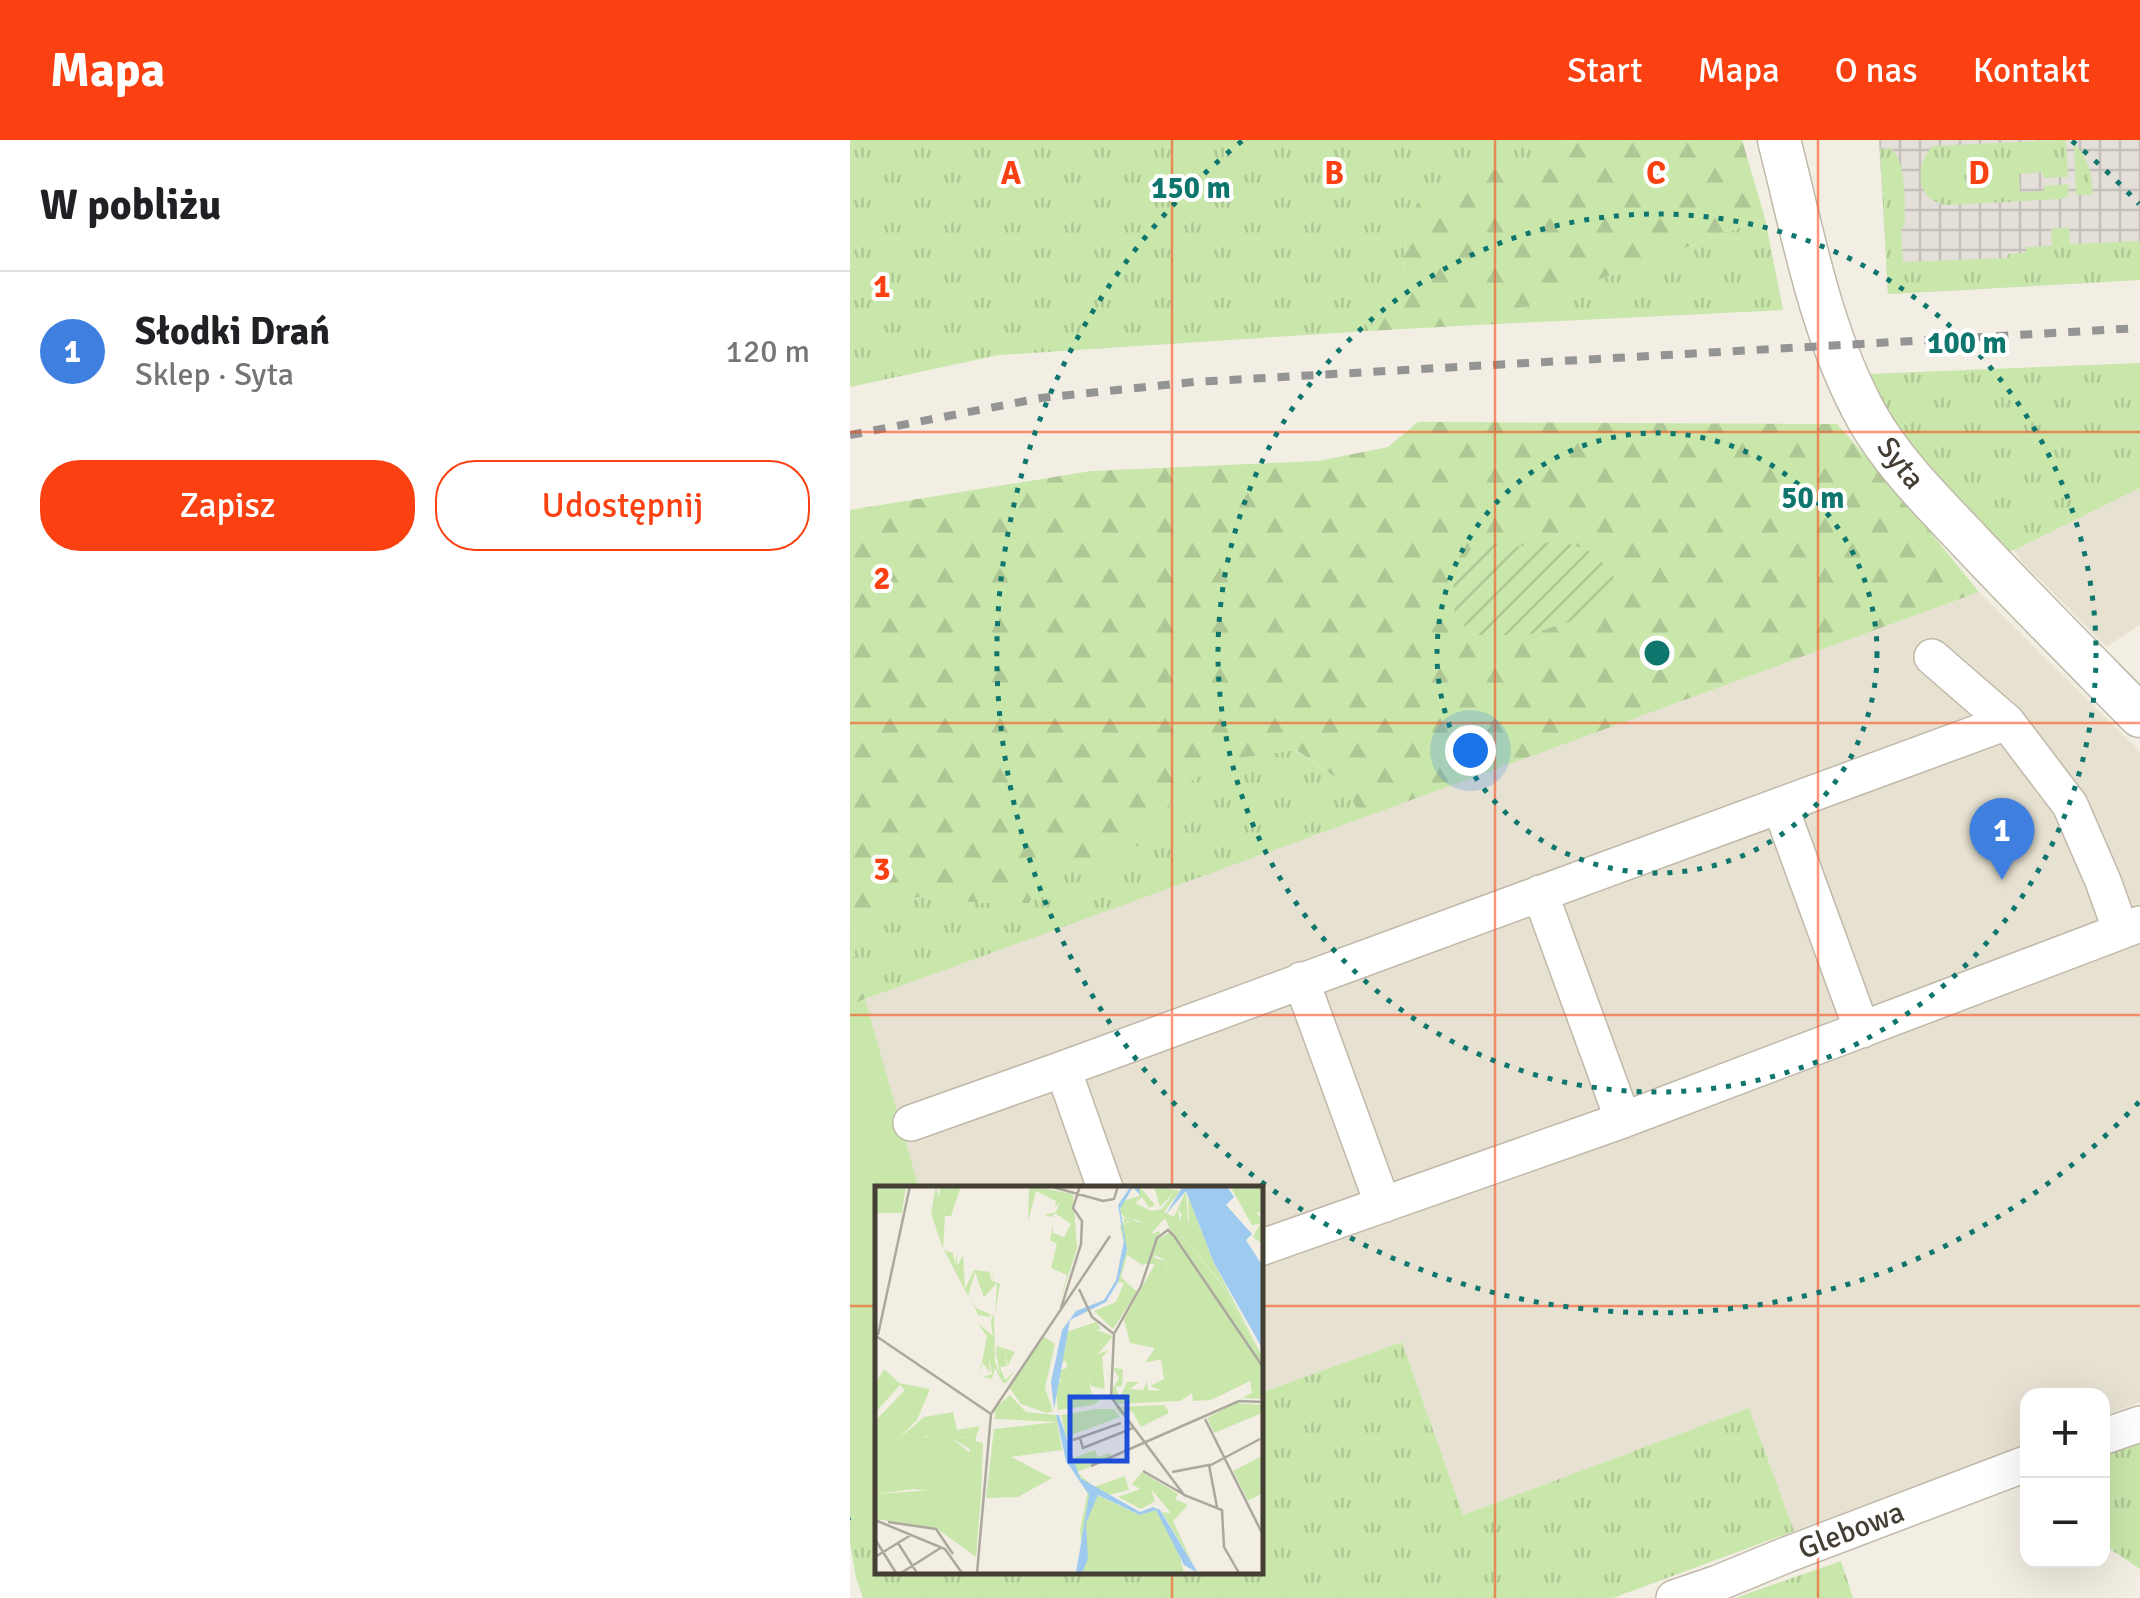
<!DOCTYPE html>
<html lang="pl">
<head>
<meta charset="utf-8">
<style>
	:root { --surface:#fff; --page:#f2f2f2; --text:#202124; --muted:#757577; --line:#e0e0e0; --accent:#fb4111 }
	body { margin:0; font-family:Signika,sans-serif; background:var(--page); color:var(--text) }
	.controls { position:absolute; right:30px; bottom:30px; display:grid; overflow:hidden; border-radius:20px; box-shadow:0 10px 40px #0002 }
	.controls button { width:90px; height:90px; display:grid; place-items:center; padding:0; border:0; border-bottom:2px solid var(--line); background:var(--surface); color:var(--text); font:50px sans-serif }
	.you { position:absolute; left:620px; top:610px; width:35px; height:35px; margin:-25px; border:8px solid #fff; border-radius:50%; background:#1a73e8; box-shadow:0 0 0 15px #1a73e833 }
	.badge { display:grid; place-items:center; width:65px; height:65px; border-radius:50%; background:var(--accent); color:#fff; font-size:32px; font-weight:700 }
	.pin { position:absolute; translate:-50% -82px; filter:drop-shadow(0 2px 5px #0008) }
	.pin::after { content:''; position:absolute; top:52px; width:35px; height:30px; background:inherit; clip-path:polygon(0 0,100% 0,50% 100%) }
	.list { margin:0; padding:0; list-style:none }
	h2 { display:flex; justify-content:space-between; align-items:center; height:130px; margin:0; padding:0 40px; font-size:42px }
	h2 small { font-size:32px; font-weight:400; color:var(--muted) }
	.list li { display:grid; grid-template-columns:65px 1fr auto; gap:30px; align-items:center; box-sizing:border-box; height:160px; padding:0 40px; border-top:2px solid var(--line) }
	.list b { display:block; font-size:38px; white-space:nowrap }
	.list p { margin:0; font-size:32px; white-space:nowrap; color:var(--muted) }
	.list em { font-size:32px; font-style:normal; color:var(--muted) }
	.actions { display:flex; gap:20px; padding:30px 40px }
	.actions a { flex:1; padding:22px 0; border:2px solid var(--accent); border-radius:40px; text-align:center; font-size:35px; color:var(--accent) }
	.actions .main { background:var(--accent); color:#fff }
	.map { position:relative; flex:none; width:1290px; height:1458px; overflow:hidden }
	header { display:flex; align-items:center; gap:60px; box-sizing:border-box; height:140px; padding:0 50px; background:var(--accent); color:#fff }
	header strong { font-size:48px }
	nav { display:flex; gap:55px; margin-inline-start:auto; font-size:35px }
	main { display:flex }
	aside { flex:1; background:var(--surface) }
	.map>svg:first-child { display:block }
	.residential { fill:#e6e1d1 }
	.industrial { fill:url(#industrial-grid) }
	.grass { fill:url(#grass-tufts) }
	.forest { fill:url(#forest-firs) }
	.park { fill:#c9e7ab }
	.garden { fill:url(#garden-furrows) }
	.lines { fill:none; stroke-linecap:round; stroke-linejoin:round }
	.ferry { stroke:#2d71af; stroke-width:2.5; stroke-dasharray:12 10; stroke-linecap:butt }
	.minor-casing { stroke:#c0b9a9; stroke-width:38 }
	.tertiary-casing { stroke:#c0b9a9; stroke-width:45 }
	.minor { stroke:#fff; stroke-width:35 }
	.tertiary { stroke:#fff; stroke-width:42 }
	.rail { stroke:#949494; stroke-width:8; stroke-dasharray:12 12; stroke-linecap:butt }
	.grid { fill:none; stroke:#fb4111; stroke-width:2.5; stroke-opacity:0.55 }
	.ring { fill:none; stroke:#0f766e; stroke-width:5; stroke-dasharray:5 10 }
	.labels { text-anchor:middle; stroke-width:8; stroke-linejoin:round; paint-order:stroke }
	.street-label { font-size:30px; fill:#443e34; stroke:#fff }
	.inset-road { fill:none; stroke:#aca89d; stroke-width:2.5 }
	.view { fill:#1d4ed8; fill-opacity:0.15; stroke:#1d4ed8; stroke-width:5 }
	.inset-edge { fill:none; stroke:#443e34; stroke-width:5 }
	.grid-label { font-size:32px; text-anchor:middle; font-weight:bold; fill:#fb4111; stroke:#fff; stroke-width:8; stroke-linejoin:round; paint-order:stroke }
	.centre { fill:#0f766e; stroke:#fff; stroke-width:5 }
	.ring-label { font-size:30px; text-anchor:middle; font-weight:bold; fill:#0f766e; stroke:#fff; stroke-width:8; stroke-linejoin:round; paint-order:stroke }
</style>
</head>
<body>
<header>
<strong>Mapa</strong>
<nav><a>Start</a><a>Mapa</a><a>O nas</a><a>Kontakt</a></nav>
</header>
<main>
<aside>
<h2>W pobliżu<small></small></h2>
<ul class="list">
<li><span class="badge" style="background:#3f7fe0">1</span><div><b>Słodki Drań</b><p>Sklep · Syta</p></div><em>120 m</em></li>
</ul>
<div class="actions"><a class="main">Zapisz</a><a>Udostępnij</a></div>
</aside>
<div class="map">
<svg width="1290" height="1458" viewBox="0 0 1290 1458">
	<defs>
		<pattern id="industrial-grid" width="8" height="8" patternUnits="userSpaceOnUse" patternTransform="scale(2.5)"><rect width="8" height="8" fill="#e4dfd9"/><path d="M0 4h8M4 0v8" fill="none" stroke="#c5c0bb"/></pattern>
		<pattern id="grass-tufts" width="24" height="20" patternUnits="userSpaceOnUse" patternTransform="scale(2.5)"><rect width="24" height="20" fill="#c9e7ab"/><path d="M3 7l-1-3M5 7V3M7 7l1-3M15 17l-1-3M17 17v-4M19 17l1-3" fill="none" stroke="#aec794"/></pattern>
		<pattern id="forest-firs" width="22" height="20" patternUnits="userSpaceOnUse" patternTransform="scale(2.5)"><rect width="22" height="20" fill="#c9e7ab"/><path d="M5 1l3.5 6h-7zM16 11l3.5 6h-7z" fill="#aec794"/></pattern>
		<pattern id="garden-furrows" width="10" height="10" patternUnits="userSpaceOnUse" patternTransform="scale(2.5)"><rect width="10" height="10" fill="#c9e7ab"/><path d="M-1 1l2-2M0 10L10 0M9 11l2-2" fill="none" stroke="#aec794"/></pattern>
	</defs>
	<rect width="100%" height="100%" fill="#f2eee3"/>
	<!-- residential -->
	<path class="residential" d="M1290 348V484L1257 507 1172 422 1164 410Z
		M1129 452 1290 612V1262L1253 1276 1252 1256H1178L1177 1304 944 1391 899 1268 613 1375 552 1202 410 1253V1048H69L15 859Z"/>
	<!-- industrial -->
	<path class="industrial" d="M1029 0H1290V140L1038 154Z"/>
	<!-- grass -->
	<path class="grass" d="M0 0H726L569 58 555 94 553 140 518 191 149 215 0 247Z
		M1210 0 1216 1 1218 37 1194 38 1192 32 1169 34 1170 52 1194 51V46L1218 44 1219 56 1210 59 1097 65C1066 61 1063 26 1083 6Z
		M1224 4C1240 19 1241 34 1243 55H1226Z
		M1041 8C1058 25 1054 62 1055 85L1051 88 1053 122 1157 118 1158 114 1176 113V107L1202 106 1201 89 1219 87 1220 104 1290 101V140L1038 154 1030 9Z
		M915 78 933 170 627 185Z
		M1290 223V348L1164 410 1152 412 1050 292 1018 234Z
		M445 610 491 641 512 678 15 859 3 804 13 772 68 757 131 763H179L205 725 258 718 290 705 332 645 382 619Z
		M552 1202 613 1375 899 1268 944 1391 763 1458H13L6 1438 0 1402 27 1392 28 1430H410V1253Z
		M1290 1301V1429L1253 1404 1252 1314Z
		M991 1421 1003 1458H885Z"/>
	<!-- forest -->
	<path class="forest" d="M726 0H892L915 78 627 185 518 191 553 140 555 94 569 58Z
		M568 282 987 284 1050 355 1129 452 512 678 491 641 446 610 382 619 332 646 290 705 258 718 205 725 179 763H131L68 757 13 772 3 804 15 859 0 865V370L241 331 468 321 538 307Z"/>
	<!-- park -->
	<path class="park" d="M15 859 69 1048H28L27 1392 0 1402V865Z"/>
	<!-- garden -->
	<path class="garden" d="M710 401 738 410 764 432 762 457 728 479 678 495H624L605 478 603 436 621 409 642 403 664 407Z"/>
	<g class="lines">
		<!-- ferry -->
		<path class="ferry" d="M0 1379H1"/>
		<!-- minor casing -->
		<g class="minor-casing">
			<path id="minor" d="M1082 517 1157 582 1220 665 1253 741 1271 791
				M930 666 1012 890
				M690 753 773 980
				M451 840 533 1065
				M213 929 255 1048
				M61 983 213 929 1157 582
				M410 1108 773 980 1290 784
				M1252 1297 1290 1284
				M824 1458 868 1443 936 1415 1178 1323"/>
		</g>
		<!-- tertiary casing -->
		<g class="tertiary-casing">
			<path id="tertiary" d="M929 0C953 93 970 192 1017 277 1042 321 1079 358 1114 395 1171 456 1231 516 1290 576"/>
		</g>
		<!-- minor -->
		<use href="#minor" class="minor"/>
		<!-- tertiary -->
		<use href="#tertiary" class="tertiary"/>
		<!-- rail -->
		<path class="rail" d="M0 295 191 258 344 242 1290 188"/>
	</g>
	<!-- grid -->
	<path class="grid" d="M322 0V1048M645 0V1458M968 0V1458M0 292H1290M0 583H1290M0 875H1290M0 1166H28M410 1166H1290M322 1430V1458"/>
	<!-- distance rings -->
	<g class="ring">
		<circle cx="807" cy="513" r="220"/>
		<circle cx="807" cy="513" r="439"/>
		<path d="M1289 962A659 659 0 1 1 392 1M1222 1A659 659 0 0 1 1289 64"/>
	</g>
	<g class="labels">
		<!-- street labels -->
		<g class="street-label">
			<text transform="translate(1051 323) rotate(52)" y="10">Syta</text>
			<text transform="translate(1001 1390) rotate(-21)" y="10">Glebowa</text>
		</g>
	</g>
	<!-- overview -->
	<g transform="translate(25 1046)">
		<rect width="388" height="388" fill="#f2eee3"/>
		<path d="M61 0 64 13 65 0H86L76 30H70L68 63 56 27ZM154 0 198 8 202 62 185 116 192 89 176 82 182 58 175 54 178 39V47L189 51 196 38 180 27 177 31 169 29 181 26 185 15 180 22 181 15 161 5 153 36ZM264 0 280 19 274 22 267 11 260 17 276 25 287 23 298 7 285 21 279 0 305 5 289 26 299 31 311 5 313 36 305 35 307 28 303 24 296 38 345 96 387 170V213L367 212 377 207 375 195 336 214 318 215 317 207 305 215 241 218 236 205 244 192 238 182 248 183 247 200 240 201 245 211 252 196H264L255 203 268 204 272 195 273 204 288 205 275 200 289 193 286 173 270 177 280 162 255 157 249 133 280 78H291V89L292 75 278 68 283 53 296 46 290 32 282 41 258 33 245 40 250 34 244 30 253 33 244 26 248 15 264 10ZM259 40 267 48 260 50 269 80 252 69 246 91 262 106 238 143 219 125 241 116 249 97 243 96 249 68 257 61 252 48ZM69 64 78 67 80 78 82 68V80L88 69 90 103 99 84 115 86 116 95 119 85 117 95 123 97 125 98 120 129 122 97 109 111 100 86 93 110ZM94 108 101 122 115 128 116 136 118 129H119L120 176 125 188 121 167 122 158 123 151 122 160 140 166 133 179 129 166 132 180 125 181 130 194 140 185 131 197H128L120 182 117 193 108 191 117 188 114 171 115 187 108 177 104 190 112 151 103 137 118 150 115 131 103 129ZM221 136 226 143 221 144 238 150 223 168 234 164 227 171 230 203 216 200 213 191 217 209 234 208 218 219 183 224 180 197 186 195 182 185 192 182 191 175 184 177 191 146ZM168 150 180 158 170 202 178 225 172 227 146 218 133 200ZM135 209 151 226 181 229 183 236 120 233V222ZM361 217 387 219V227L339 247 332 232ZM290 219 294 227 266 241 257 225 246 229 240 221ZM78 226 82 244 105 240 101 251 76 252 63 243 61 229ZM49 231 55 250 42 252 36 297 22 254ZM220 264 223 271 235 267 237 272 202 286 219 301 250 290 254 304 233 309 214 301 201 287 195 273ZM387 270V307L373 315 358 285ZM267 286 303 308 299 315 276 303 280 315 266 323 243 311 265 303 257 298ZM57 304 106 311 101 371 61 342 0 333V308Z" fill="#c9e7ab"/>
		<path d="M355 0H387V27L381 26 387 33V58L378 51 385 38 377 39ZM313 10 339 77 387 170 345 95 296 38 303 24 305 35 314 36ZM244 26 262 36 285 37 276 48 285 45 279 72 292 75 291 89 290 78H266L259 49H267L259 40 252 49 257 61 251 65 245 40 256 35ZM221 223H239L245 231 191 251 186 229ZM61 229 63 243 76 252 101 251 98 265 76 252H54L49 231Z" fill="#c9e7ab"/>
		<path d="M276 303 313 319 298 335 319 380 287 326 296 327Z" fill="#c9e7ab"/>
		<path d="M213 305 265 329 281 324 300 353 309 387H201L208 370 205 344Z" fill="#c9e7ab"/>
		<path d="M0 0H31L27 27H0ZM9 183 24 197 55 203 42 234 22 254 35 294 42 251 76 252 94 266 100 255 108 257 106 311 39 303 0 308V235L30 204 25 199 0 227V198ZM182 236 187 264 136 271 177 292 143 311 111 312 119 243Z" fill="#c9e7ab"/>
		<path d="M256 0H264L265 9 258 1 245 23 252 63 243 96 231 116 195 134 179 223 176 196 187 144 201 125 229 114 241 94 249 55 243 19ZM308 0 353 2 359 11 351 19 377 48 371 54 387 79V162L339 77 311 5 291 28ZM181 229H184L205 292 265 326 278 321 285 324 323 387 309 379 281 324 265 329 223 309 211 337 213 373 207 387H201L214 309 191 275Z" fill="#9ecaf0"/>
		<path class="inset-road" d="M174 0 228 15 239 13 243 0M204 103 217 131 239 148M186 122 206 58 207 35 198 22 205 0M3 149 35 0M1 150 116 228M330 233 388 349M205 252 208 262 258 242M198 254 246 237M216 280 364 215 388 216M334 280 385 253M268 285 308 308M297 286 334 279 342 321M0 334 70 363 87 387M13 336 61 343 78 368M0 353 21 387M23 357 42 387M0 371 36 349M26 387 67 361M102 387 116 228 235 50M364 387 349 361 347 324 309 309 236 211 239 148 266 100 282 52 293 44 299 50 388 181"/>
		<path class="view" d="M195 211H252V275H195Z"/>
		<rect width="388" height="388" class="inset-edge"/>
	</g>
	<g class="grid-label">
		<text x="161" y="44">A</text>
		<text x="484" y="44">B</text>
		<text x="806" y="44">C</text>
		<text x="1129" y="44">D</text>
		<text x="32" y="157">1</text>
		<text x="32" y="449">2</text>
		<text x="32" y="740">3</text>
	</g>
	<circle cx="807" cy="513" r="15" class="centre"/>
	<g class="ring-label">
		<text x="341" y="58">150 m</text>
		<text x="1117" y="213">100 m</text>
		<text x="963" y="368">50 m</text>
	</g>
</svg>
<div class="controls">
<button>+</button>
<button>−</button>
</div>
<div class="you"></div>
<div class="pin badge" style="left:1152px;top:740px;background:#3f7fe0">1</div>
</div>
</main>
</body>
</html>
